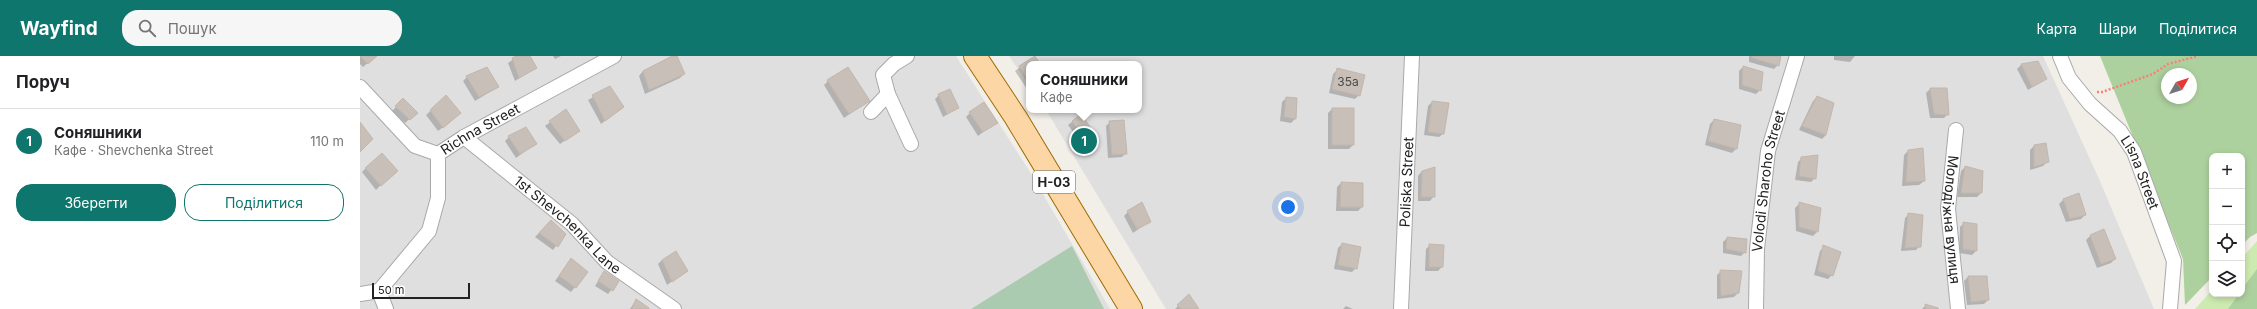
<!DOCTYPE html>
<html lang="uk">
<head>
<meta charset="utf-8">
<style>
	:root { --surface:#fff; --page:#f6f6f6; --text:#202124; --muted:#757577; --line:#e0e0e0; --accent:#0f766e }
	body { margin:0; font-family:Inter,sans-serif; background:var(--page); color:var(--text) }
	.controls { position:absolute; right:12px; bottom:12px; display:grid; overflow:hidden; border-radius:8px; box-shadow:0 2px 6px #0003 }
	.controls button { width:36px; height:36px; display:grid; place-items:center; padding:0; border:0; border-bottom:1px solid var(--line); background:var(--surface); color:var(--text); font:20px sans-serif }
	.compass { position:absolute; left:1801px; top:12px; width:36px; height:36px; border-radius:50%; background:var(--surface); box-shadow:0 2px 6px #0003; rotate:51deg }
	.scale { position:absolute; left:12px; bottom:10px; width:98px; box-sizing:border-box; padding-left:4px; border:2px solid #222; border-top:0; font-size:11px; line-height:14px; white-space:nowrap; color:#222; -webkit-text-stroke:3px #fff; paint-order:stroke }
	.you { position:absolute; left:928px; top:151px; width:14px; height:14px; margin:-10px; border:3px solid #fff; border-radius:50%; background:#1a73e8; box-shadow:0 0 0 6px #1a73e833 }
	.badge { display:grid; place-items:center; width:26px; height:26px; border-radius:50%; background:var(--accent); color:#fff; font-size:13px; font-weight:700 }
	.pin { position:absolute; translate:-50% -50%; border:2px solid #fff; box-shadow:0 1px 4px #0006 }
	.popup { position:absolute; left:666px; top:5px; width:116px; height:52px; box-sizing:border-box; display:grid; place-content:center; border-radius:8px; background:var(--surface); filter:drop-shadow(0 1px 3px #0005); font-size:13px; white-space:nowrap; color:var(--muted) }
	.popup b { font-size:15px; color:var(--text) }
	.popup::after { content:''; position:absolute; left:50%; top:100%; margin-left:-8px; border:8px solid transparent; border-top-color:var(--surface) }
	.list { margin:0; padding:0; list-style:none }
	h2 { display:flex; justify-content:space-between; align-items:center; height:52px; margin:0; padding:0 16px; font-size:17px }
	h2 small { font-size:13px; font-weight:400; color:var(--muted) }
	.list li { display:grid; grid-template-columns:26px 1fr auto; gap:12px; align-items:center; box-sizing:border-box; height:64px; padding:0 16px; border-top:1px solid var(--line) }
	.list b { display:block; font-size:15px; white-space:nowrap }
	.list p { margin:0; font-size:13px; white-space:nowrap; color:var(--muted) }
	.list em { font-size:13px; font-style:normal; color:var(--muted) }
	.actions { display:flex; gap:8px; padding:12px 16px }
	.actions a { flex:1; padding:9px 0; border:1px solid var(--accent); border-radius:16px; text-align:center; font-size:14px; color:var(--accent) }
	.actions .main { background:var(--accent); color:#fff }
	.icon { flex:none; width:22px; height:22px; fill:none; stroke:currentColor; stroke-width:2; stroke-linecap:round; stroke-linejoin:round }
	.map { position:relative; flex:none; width:1897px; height:253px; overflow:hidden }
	header { display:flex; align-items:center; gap:24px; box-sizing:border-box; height:56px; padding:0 20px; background:var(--accent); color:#fff }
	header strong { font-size:19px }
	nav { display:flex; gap:22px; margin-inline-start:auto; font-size:14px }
	.search { width:280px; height:36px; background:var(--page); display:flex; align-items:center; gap:10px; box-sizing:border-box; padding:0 14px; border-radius:16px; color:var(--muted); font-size:15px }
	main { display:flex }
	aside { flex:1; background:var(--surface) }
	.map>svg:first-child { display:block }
	.residential { fill:#e0dfdf }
	.grass { fill:#cdebb0 }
	.forest { fill:#add19e; fill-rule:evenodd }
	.cemetery { fill:#aacbaf }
	.shadow { fill:#0003 }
	.building { fill:#c7bfb8; stroke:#c4b6ab }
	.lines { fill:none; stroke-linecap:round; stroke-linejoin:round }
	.minor-casing { stroke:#a9a9a9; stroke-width:16 }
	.primary-casing { stroke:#a06b00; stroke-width:24 }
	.path { stroke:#fa8072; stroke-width:2.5; stroke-dasharray:2 2; stroke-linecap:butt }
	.minor { stroke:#fff; stroke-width:14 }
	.primary { stroke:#fcd6a4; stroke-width:22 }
	.labels { text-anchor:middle; stroke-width:3.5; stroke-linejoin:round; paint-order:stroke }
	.number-label { font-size:12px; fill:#4b4948 }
	.shield { fill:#fff; stroke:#646464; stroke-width:1 }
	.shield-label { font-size:13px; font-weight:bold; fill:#222 }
	.street-label { font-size:14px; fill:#222; stroke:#fff }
</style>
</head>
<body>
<header>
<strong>Wayfind</strong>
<div class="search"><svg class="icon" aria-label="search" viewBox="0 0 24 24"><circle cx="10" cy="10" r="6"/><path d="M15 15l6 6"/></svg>Пошук</div>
<nav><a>Карта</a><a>Шари</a><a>Поділитися</a></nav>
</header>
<main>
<aside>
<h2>Поруч<small></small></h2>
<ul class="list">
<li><span class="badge">1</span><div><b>Соняшники</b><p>Кафе · Shevchenka Street</p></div><em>110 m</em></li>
</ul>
<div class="actions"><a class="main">Зберегти</a><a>Поділитися</a></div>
</aside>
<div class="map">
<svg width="1897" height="253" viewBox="0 0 1897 253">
	<rect width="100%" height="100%" fill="#f2efe9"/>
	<!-- residential -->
	<path class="residential" d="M0 0H596L670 116 750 253H0Z
		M649 0H1683L1739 123 1794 253H806L686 54H779V8H669V29Z"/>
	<!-- grass -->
	<path class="grass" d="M1897 185V253H1835L1852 234V238H1882V202Z"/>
	<!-- forest -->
	<path class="forest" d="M1740 0H1897V177L1890 181 1882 189V100H1852V221L1825 249 1823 203ZM1807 18H1831V42H1807Z
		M1897 213V253H1868L1879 238H1882V233Z"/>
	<!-- cemetery -->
	<path class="cemetery" d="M712 190 744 253H611Z"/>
	<!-- shadow -->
	<path class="shadow" d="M0 0H16L3 11 0 8Z
		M158 0H169L176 12 155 25 148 7Z
		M193 0H201L195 3Z
		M314 0H316L324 18 320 22 285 38 279 20 283 15Z
		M1389 0H1420L1418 9 1414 13 1389 6Z
		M1474 0H1495L1490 6 1474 4Z
		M674 1 679 8H669V36L655 15Z
		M1677 6 1685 23 1668 34 1657 13 1661 9Z
		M1383 11 1400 34 1396 38 1379 33V15Z
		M977 14 999 39 995 43 969 37 973 18Z
		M107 21 138 31 115 45 103 25Z
		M468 25 508 45 484 62 464 29Z
		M249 32 258 55 241 68 228 44Z
		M1570 33 1588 58 1584 62H1570L1566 37Z
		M579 39 598 52 583 61 575 43Z
		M86 41 96 61 78 75 66 59Z
		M1457 41 1466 79 1462 83 1439 74 1453 45Z
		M926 42 935 63 931 67 920 65 922 46Z
		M43 44 56 57 45 67 32 55Z
		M1072 46 1084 77 1079 81 1064 79 1068 50Z
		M972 53 993 89 989 93H968V57Z
		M206 54 219 75 200 88 185 70Z
		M610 57 636 66 618 80 606 61Z
		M1354 64 1376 93 1372 97 1345 89 1350 68Z
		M713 65 734 77 721 87 708 69Z
		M750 66 766 97 762 101 748 102 746 70Z
		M149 81 175 88 156 102 145 85Z
		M1674 90 1687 106 1683 110 1670 114V94Z
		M1548 95 1564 125 1559 129 1542 130 1544 99Z
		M1442 102 1455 122 1451 126 1435 124 1438 106Z
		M1605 111 1621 137 1617 141H1597L1601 115Z
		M6 112 36 114 16 134 2 116Z
		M1062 115 1074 140 1070 145H1058V120Z
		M981 127 1002 151 998 155H976L977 131Z
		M1719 138 1725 159 1721 163 1706 166 1699 148 1703 144Z
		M1439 148 1460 153 1457 176 1453 180 1436 175 1435 152Z
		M768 156 790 165 773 177 764 160Z
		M1549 158 1560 190 1556 194 1541 195 1545 162Z
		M191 165 205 178 193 194 175 181Z
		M1604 167 1616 195 1612 199 1599 197 1600 171Z
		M1730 180 1755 203 1751 207 1737 212 1726 184Z
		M1367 182 1385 196 1381 200 1363 197V186Z
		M982 188 996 212 992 216 974 213 978 192Z
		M1070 189 1082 211 1078 215H1065L1066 193Z
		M1464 191 1472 219 1468 223 1454 219 1460 195Z
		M211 203 227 216 211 236 195 225Z
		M302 204 327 215 307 229 298 208Z
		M1361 215 1378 237 1374 241 1357 243V219Z
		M244 216 258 226 248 238 235 230Z
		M1608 221 1628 244 1624 248 1607 249 1604 225Z
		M276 244 288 253H270Z
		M1566 249 1578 253H1562Z
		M818 250 837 253H815Z
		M986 250 993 253H983Z"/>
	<!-- building -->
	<path class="building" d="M0 0H17L8 8Z
		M156 0H170L177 12 159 22 152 2Z
		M312 0H317L325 18 289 34 283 15Z
		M675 0 680 8H669V26L659 10Z
		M1392 0H1421L1419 10 1392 2Z
		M1678 5 1687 23 1672 31 1661 8Z
		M1383 10 1403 16 1401 35 1382 29Z
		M127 11 139 31 119 41 106 20Z
		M488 11 510 45 489 58 467 24Z
		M977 12 1005 19 1000 40 972 33Z
		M250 30 264 51 245 65 232 39Z
		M1570 32H1587L1589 59 1574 58Z
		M590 33 599 52 587 58 578 38Z
		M86 39 101 57 83 72 70 54Z
		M1457 40 1474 47 1466 79 1442 70Z
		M926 41 937 42 936 63 924 61Z
		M43 42 58 57 50 64 35 50Z
		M1072 45 1089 47 1084 78 1068 76Z
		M624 46 638 67 623 76 609 56Z
		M972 52H994V89H972Z
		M206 53 220 75 205 85 189 65Z
		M721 58 735 78 725 84 712 65Z
		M1354 63 1381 69 1377 93 1348 85Z
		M764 64 767 98 752 99 749 65Z
		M0 66 13 83 0 96Z
		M166 71 177 88 160 98 148 80Z
		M1686 87 1689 106 1674 111V89Z
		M1563 92 1565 125 1546 126 1548 94Z
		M22 97 38 115 21 130 5 112Z
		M1458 99 1456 123 1439 120 1441 101Z
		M1605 110 1623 115 1622 137H1601Z
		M1075 111V141H1061L1062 115Z
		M981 126 1003 127V151H980Z
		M1719 137 1726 159 1710 163 1703 143Z
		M782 146 791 166 777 173 767 155Z
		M1439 146 1461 152 1458 176 1439 171Z
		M1548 157 1563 159 1561 191 1545 192Z
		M191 164 206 178 198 191 179 177Z
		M1603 166 1617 168V195L1603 193Z
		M1744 173 1756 203 1741 208 1730 179Z
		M1367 181 1387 183 1386 197 1366 193Z
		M982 187 1001 191 997 213 978 209Z
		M1069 188 1084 189 1083 211H1069Z
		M1463 189 1481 196 1473 220 1458 215Z
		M316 195 328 215 312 226 302 204Z
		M211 202 228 216 216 232 199 220Z
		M1360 214 1382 215 1379 237 1361 240Z
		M244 215 259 225 253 235 238 225Z
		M1608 220H1627L1629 244 1611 246Z
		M829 238 839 253H821L817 249Z
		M276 243 289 252V253H272Z
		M1565 248 1578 252 1579 253H1566Z"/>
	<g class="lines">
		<!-- minor casing -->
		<g class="minor-casing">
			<g id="minor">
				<path d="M547 0 534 8 523 19 528 38 551 88"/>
				<path id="s1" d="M1700 0 1709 22 1730 48 1760 75 1774 96 1814 205 1810 253"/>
				<path id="s2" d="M0 31 55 90 78 98 104 81 254 0"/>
				<path d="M511 56 528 38"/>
				<path id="s3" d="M1596 74 1588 153 1598 253"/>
				<path id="s4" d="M104 81 212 168 247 206 314 253"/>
				<path d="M0 238 19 235"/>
				<path d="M26 253 19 235 69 175 78 142V98"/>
				<path id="s5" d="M1041 253 1052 0"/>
				<path id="s6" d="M1396 253 1397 193 1408 95 1437 0"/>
			</g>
		</g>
		<!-- primary casing -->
		<g class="primary-casing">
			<path id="primary" d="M615 0 656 62 771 253"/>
		</g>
		<!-- path -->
		<path class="path" d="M1737 36H1742L1793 18 1808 8 1838 0"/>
		<!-- minor -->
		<use href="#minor" class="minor"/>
		<!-- primary -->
		<use href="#primary" class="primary"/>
	</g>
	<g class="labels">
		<!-- number labels -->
		<g class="number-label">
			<text x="988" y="30">35а</text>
		</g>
		<!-- shield labels -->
		<rect class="shield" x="673" y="115" width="42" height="22" rx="3"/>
		<g class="shield-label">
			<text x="694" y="131">Н-03</text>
		</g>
		<!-- street labels -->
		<g class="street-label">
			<text dy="5" stroke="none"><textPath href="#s2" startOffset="154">Richna Street</textPath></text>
			<text dy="5" stroke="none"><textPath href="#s1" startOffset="144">Lisna Street</textPath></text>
			<text dy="5" stroke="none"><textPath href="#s6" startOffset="129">Volodi Sharoho Street</textPath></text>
			<text dy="5" stroke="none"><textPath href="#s5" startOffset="127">Poliska Street</textPath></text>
			<text dy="5" stroke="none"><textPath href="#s3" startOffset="90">Молодіжна вулиця</textPath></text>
			<text dy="5" stroke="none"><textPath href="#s4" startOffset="136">1st Shevchenka Lane</textPath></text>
		</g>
	</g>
</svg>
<div class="controls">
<button>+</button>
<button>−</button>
<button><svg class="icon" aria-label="locate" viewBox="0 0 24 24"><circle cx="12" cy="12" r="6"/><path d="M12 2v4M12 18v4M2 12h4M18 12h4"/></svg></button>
<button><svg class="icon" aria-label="layers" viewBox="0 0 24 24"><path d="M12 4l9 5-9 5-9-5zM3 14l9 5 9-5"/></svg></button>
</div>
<svg class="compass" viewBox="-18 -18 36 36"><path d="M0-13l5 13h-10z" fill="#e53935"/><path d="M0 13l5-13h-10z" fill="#757577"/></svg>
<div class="scale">50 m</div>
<div class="you"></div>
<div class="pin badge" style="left:724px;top:85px">1</div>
<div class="popup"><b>Соняшники</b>Кафе</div>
</div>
</main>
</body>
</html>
